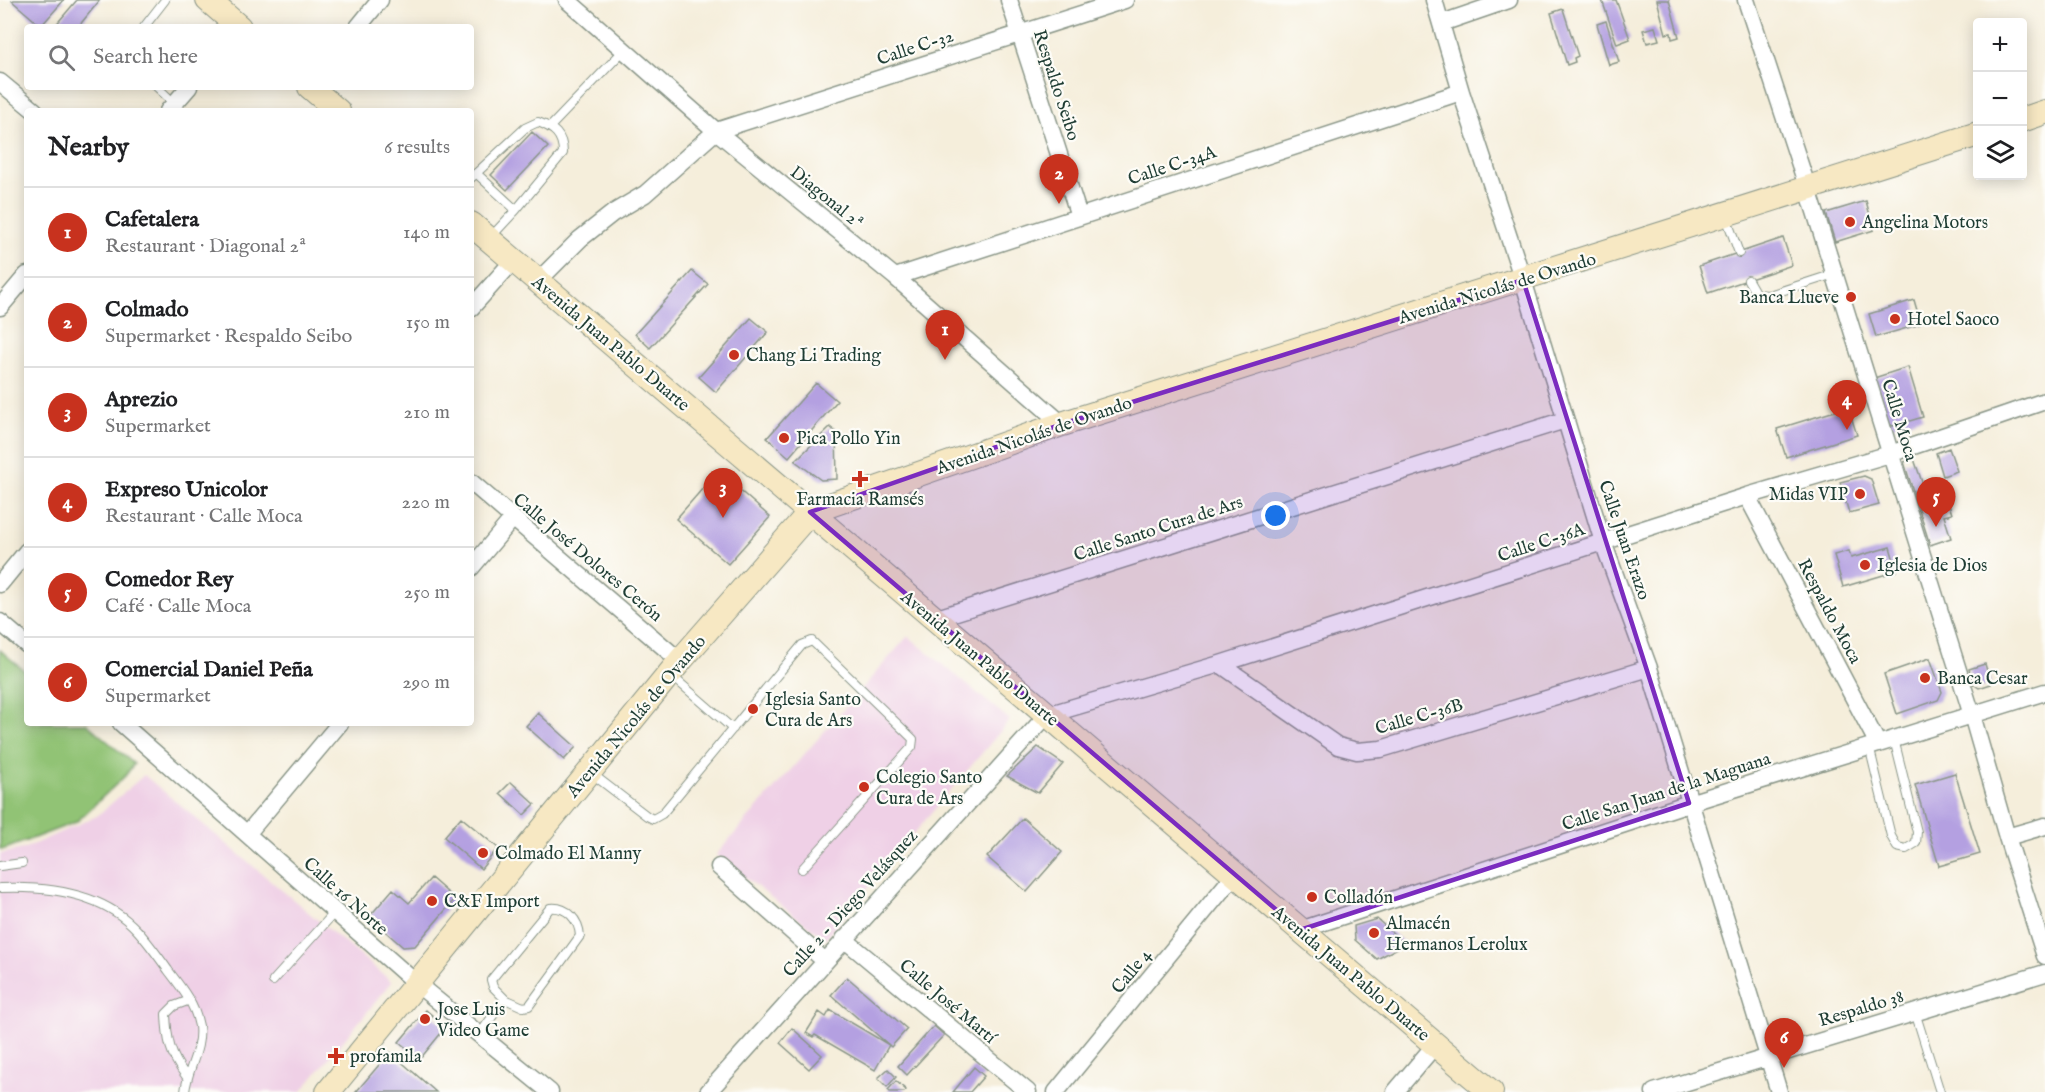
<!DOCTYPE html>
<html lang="en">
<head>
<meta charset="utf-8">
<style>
	:root { --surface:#fff; --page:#f2f2f2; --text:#202124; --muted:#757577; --line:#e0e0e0; --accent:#c8321e }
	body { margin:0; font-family:"IM FELL English",serif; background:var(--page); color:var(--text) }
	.controls { position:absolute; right:18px; top:18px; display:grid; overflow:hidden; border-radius:6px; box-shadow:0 3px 15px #0003 }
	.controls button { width:54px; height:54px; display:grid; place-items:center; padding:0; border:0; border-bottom:2px solid var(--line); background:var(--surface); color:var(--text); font:30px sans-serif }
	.you { position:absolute; left:1276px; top:516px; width:21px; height:21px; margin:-15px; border:4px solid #fff; border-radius:50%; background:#1a73e8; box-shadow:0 0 0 9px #1a73e833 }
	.badge { display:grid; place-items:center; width:39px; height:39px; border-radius:50%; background:var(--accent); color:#fff; font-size:20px; font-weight:700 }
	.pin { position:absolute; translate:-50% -50px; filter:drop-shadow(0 2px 3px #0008) }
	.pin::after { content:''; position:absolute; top:32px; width:21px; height:18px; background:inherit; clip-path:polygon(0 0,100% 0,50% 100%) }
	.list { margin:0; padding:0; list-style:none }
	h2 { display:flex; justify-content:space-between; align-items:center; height:78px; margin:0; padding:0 24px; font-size:26px }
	h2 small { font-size:20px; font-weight:400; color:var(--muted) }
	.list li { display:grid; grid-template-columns:39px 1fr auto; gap:18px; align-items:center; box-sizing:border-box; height:90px; padding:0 24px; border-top:2px solid var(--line) }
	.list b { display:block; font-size:22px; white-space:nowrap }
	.list p { margin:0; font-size:20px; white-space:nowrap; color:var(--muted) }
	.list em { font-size:20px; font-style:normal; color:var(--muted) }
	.icon { flex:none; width:33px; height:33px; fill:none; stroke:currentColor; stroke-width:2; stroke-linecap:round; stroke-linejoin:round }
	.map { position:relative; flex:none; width:2045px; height:1092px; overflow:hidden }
	.search { position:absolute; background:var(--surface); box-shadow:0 3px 15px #0003; left:24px; top:24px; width:450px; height:66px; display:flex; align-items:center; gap:15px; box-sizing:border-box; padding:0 21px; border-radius:6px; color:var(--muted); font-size:22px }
	.panel { position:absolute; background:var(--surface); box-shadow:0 3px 15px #0003; left:24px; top:108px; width:450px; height:618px; border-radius:6px }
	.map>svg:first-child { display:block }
	.built { fill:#efd0e6 }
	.garden { fill:#91c374; stroke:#588054; stroke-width:1.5 }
	.building { fill:#b4a0e1 }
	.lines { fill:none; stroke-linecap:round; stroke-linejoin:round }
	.service-casing { stroke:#8a9688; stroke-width:10 }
	.minor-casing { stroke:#8a9688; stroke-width:19 }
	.secondary-casing { stroke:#8a9688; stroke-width:26 }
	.service { stroke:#fff; stroke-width:8 }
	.minor { stroke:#fff; stroke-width:16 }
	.secondary { stroke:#f7e8c3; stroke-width:24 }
	.marked { fill:#7b2cbf; fill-opacity:0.2; stroke:#7b2cbf; stroke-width:4.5; stroke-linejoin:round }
	.poi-dot { fill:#c8321e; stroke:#fdfcf7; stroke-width:2 }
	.labels { text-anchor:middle; stroke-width:4.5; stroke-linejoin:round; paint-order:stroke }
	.street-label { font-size:18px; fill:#1f3d34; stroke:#fdfcf7 }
	.poi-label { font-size:18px; fill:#1f3d34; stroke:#fdfcf7; text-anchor:start }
</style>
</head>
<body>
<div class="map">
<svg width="2045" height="1092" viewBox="0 0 2045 1092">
	<rect width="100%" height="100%" fill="#fdfcf7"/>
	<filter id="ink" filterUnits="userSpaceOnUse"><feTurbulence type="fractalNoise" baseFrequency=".0167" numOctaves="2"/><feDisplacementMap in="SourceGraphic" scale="12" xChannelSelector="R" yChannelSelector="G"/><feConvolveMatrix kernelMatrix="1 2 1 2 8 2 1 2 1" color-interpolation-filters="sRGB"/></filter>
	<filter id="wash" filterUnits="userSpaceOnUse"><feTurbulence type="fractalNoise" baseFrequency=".008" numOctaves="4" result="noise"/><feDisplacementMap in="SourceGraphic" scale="24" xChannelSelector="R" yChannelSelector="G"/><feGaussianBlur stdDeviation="1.35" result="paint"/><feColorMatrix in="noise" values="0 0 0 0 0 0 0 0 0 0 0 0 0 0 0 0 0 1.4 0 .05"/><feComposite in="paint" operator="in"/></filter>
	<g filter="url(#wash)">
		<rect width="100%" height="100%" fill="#f5eedb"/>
		<!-- built -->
		<path class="built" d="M908 636 1010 720 825 939 716 855Z
			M144 775 392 982 301 1092H0V854L23 849 97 816Z"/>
		<!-- garden -->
		<path class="garden" d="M0 650 27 673V723H86L134 764 125 776 76 822 5 849H0Z"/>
		<g id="blocks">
			<!-- building -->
			<path class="building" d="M14 0H64L41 26 12 1Z
				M77 0H100L78 27H54Z
				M1602 0H1616L1630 39 1617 44Z
				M1657 0H1669L1679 37 1672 39 1671 33 1666 34Z
				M1563 9 1578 56 1574 58 1575 62 1567 65 1551 13Z
				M1606 21 1619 62 1609 65 1597 24Z
				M1655 27 1659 40 1647 43 1643 30Z
				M532 132 548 147 507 190 491 175Z
				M1866 201 1874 230 1835 242 1826 213Z
				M1783 238 1792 265 1708 293 1699 266Z
				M692 271 708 284 650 348 635 334Z
				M1914 300 1921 324 1876 337 1869 314Z
				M751 318 768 332 716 392 699 377Z
				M1908 367 1923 417 1893 426 1887 423 1874 378Z
				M816 383 837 401 789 457 767 438Z
				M1848 407 1857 435 1786 457 1777 429Z
				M830 427 836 432 837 479 821 480 795 461Z
				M1949 448 1957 471 1943 476 1936 453Z
				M1914 459 1922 482 1940 477 1952 514 1944 516 1951 538 1930 545 1904 462Z
				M718 471 770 517 728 564 676 519Z
				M1864 476 1871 479 1879 505 1849 513 1840 482Z
				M1890 547 1897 571 1843 587 1834 555 1849 551 1851 558Z
				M1930 658 1942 692 1938 700 1897 714 1884 674Z
				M1985 664 1991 684 1979 688 1973 684 1969 669Z
				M538 713 576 747 564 760 526 726Z
				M1038 747 1063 764 1038 793 1007 776Z
				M1955 773 1980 854 1939 866 1915 785Z
				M511 782 535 804 524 815 500 793Z
				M461 817 498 848 481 869 444 837Z
				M1023 818 1062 852 1027 892 987 857Z
				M431 878 455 899 415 946 403 947 369 917 393 889 409 903Z
				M1377 919 1405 944 1377 959 1355 940 1354 926Z
				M847 977 907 1029 891 1047 889 1045 875 1070 815 1035 813 1037 806 1033 819 1012 826 1017 830 1010 889 1045 831 995Z
				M426 1010 446 1027 420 1059 399 1042Z
				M934 1026 944 1035 907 1075 898 1066Z
				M792 1028 822 1055 809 1069 780 1043Z
				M390 1052 436 1092H356Z
				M974 1067 984 1076 970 1092H953Z
				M888 1069 896 1077 887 1087 878 1078Z
				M896 1081 906 1090 904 1092H890L888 1090Z"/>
		</g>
	</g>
	<g filter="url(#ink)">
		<use href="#blocks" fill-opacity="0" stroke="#8a9688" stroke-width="1.5"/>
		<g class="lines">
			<!-- service casing -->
			<g class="service-casing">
				<path id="service" d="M144 27 165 0
					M157 87 175 104
					M550 127 624 50
					M476 173 516 210
					M471 178 525 128 538 122C554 128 563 135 563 153L516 210 489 239
					M1726 217 1739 253
					M1748 280 1756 294 1769 295 1834 274
					M672 676 733 729
					M1869 746 1891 836 1897 847 1906 849 1916 843 1917 832 1894 739
					M591 773 647 816 653 819 662 814 802 645 812 641 913 739 912 747 802 869
					M0 866 22 863
					M0 888C47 886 103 893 137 930 148 942 158 956 168 970 181 987 195 1004 199 1026 202 1050 187 1069 185 1092
					M273 981 335 912
					M1915 1012 1940 1092
					M479 1035 505 999 523 1007 529 1006 580 936C579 920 567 906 550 908L491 980 493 987 505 999
					M186 1076C170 1055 167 1040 166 1014L174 1006 190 1000"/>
			</g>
			<!-- minor casing -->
			<g class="minor-casing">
				<path id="minor" d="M567 0 716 131 895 277 1062 424
					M1009 0 1079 216
					M1434 0 1461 92 1523 280 1603 542 1649 668 1779 1092
					M1746 0 1808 189 1972 715 2007 837 2045 956
					M1442 23 1509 0
					M358 27 380 0
					M0 82 35 111
					M168 111 189 87
					M895 277 1461 92
					M538 281 580 239 613 213 645 194 716 131 1125 0
					M0 307 27 275
					M471 308 514 260
					M471 482 680 661
					M1747 496 1878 744
					M471 568 513 518
					M0 584 27 551
					M934 619 1565 420
					M0 622 27 645
					M1220 664 1338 746 1357 751 1381 749 1649 668
					M121 723 417 984 550 1092
					M247 834 340 723
					M2007 837 2045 826
					M719 867 825 961
					M1300 930 1689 803 2045 692
					M844 939 1028 1092
					M708 1092 1047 715 1220 664 1747 496 1890 454 2045 401
					M1056 1092 1235 874
					M1395 1092 1435 1045
					M1654 1092 2045 973"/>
			</g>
			<!-- secondary casing -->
			<g class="secondary-casing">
				<path id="secondary" d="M208 0 239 27
					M310 87 338 111
					M2022 120 2045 112
					M471 224 1491 1092
					M328 1092 680 661 810 512 1062 424 1978 134"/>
			</g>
			<!-- service -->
			<use href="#service" class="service"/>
			<!-- minor -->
			<use href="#minor" class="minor"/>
			<!-- secondary -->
			<use href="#secondary" class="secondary"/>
		</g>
	</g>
	<!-- marked area -->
	<path class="marked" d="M1523 280 1689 803 1300 930 810 512 1062 424Z"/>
	<!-- markers -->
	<g class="poi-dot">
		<circle cx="1850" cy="222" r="6"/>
		<circle cx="1851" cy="297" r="6"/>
		<circle cx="1895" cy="319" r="6"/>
		<circle cx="734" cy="355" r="6"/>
		<circle cx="784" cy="438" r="6"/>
		<path d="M857 470h6v6h6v6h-6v6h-6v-6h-6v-6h6z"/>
		<circle cx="1860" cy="494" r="6"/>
		<circle cx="1865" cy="565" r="6"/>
		<circle cx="1925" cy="678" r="6"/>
		<circle cx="753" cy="709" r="6"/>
		<circle cx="864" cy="787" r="6"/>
		<circle cx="483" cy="853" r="6"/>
		<circle cx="1312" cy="897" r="6"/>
		<circle cx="432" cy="901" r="6"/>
		<circle cx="1374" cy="933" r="6"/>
		<circle cx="425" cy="1019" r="6"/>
		<path d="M333 1047h6v6h6v6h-6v6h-6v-6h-6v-6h6z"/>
	</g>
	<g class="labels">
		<!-- street labels -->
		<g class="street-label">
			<text transform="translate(915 47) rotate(-18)" y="6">Calle C-32</text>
			<text transform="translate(1057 85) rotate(72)" y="6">Respaldo Seibo</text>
			<text transform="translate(1172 165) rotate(-18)" y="6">Calle C-34A</text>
			<text transform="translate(827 197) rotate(39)" y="6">Diagonal 2ª</text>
			<text transform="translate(1497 288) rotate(-17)" y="6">Avenida Nicolás de Ovando</text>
			<text transform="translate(611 343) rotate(40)" y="6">Avenida Juan Pablo Duarte</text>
			<text transform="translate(1900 420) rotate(73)" y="6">Calle Moca</text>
			<text transform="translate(1034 435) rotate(-19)" y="6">Avenida Nicolás de Ovando</text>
			<text transform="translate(1158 528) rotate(-18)" y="6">Calle Santo Cura de Ars</text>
			<text transform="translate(1625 540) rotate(71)" y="6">Calle Juan Erazo</text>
			<text transform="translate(1541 542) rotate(-18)" y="6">Calle C-36A</text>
			<text transform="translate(588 557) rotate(40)" y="6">Calle José Dolores Cerón</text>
			<text transform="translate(1830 611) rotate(62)" y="6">Respaldo Moca</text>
			<text transform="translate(980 658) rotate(40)" y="6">Avenida Juan Pablo Duarte</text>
			<text transform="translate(636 716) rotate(-50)" y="6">Avenida Nicolás de Ovando</text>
			<text transform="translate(1419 716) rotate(-16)" y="6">Calle C-36B</text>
			<text transform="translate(1666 791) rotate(-18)" y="6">Calle San Juan de la Maguana</text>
			<text transform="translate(346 896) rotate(42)" y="6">Calle 16 Norte</text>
			<text transform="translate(850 903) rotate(-48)" y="6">Calle 2 - Diego Velásquez</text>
			<text transform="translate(1131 971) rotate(-51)" y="6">Calle 4</text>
			<text transform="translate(1351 973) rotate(40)" y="6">Avenida Juan Pablo Duarte</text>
			<text transform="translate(948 1001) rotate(40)" y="6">Calle José Martí</text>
			<text transform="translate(1861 1008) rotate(-17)" y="6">Respaldo 38</text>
		</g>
		<!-- poi labels -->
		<g class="poi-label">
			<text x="1862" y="228">Angelina Motors</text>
			<text x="1839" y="303" text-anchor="end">Banca Llueve</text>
			<text x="1907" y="325">Hotel Saoco</text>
			<text x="746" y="361">Chang Li Trading</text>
			<text x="796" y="444">Pica Pollo Yin</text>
			<text x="1848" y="500" text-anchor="end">Midas VIP</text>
			<text x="860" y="505" text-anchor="middle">Farmacia Ramsés</text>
			<text x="1877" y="571">Iglesia de Dios</text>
			<text x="1937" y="684">Banca Cesar</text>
			<text x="765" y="705">Iglesia Santo<tspan x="765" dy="21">Cura de Ars</tspan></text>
			<text x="876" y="783">Colegio Santo<tspan x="876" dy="21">Cura de Ars</tspan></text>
			<text x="495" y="859">Colmado El Manny</text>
			<text x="1324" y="903">Colladón</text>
			<text x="444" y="907">C&amp;F Import</text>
			<text x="1386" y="929">Almacén<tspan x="1386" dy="21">Hermanos Lerolux</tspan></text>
			<text x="437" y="1015">Jose Luis<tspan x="437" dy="21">Video Game</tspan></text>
			<text x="350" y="1062">profamila</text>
		</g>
	</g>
</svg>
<div class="controls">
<button>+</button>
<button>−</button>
<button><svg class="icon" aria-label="layers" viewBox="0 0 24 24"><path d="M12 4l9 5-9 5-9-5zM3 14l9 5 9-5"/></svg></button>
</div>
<div class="you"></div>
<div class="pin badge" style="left:945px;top:360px">1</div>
<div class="pin badge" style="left:1059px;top:204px">2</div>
<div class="pin badge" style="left:723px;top:518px">3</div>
<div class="pin badge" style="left:1847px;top:430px">4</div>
<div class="pin badge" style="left:1936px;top:527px">5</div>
<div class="pin badge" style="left:1784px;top:1068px">6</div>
<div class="search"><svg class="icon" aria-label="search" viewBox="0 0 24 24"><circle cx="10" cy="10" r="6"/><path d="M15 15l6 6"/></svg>Search here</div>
<section class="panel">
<h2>Nearby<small>6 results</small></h2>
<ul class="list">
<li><span class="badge">1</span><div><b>Cafetalera</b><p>Restaurant · Diagonal 2ª</p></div><em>140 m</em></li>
<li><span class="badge">2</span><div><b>Colmado</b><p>Supermarket · Respaldo Seibo</p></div><em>150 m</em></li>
<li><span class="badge">3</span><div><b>Aprezio</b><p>Supermarket</p></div><em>210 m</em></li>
<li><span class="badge">4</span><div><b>Expreso Unicolor</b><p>Restaurant · Calle Moca</p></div><em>220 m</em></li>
<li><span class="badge">5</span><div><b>Comedor Rey</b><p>Café · Calle Moca</p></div><em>250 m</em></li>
<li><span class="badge">6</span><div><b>Comercial Daniel Peña</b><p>Supermarket</p></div><em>290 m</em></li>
</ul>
</section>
</div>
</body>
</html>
